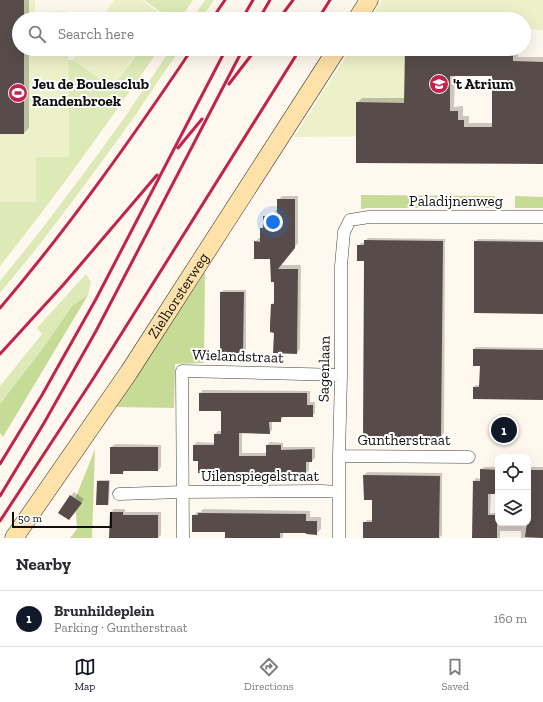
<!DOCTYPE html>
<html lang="en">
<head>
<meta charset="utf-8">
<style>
	:root { --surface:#fff; --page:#f2f2f3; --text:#2b2b33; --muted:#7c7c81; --line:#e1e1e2; --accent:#111827 }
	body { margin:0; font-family:"Zilla Slab",serif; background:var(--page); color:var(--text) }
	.controls { position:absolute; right:12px; bottom:12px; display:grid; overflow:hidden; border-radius:8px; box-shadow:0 4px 16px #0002 }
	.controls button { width:36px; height:36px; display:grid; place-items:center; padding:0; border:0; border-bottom:1px solid var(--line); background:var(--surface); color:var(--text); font:20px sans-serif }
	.scale { position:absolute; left:12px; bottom:10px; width:100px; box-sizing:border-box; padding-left:4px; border:2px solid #0e0e0e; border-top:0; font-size:11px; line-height:14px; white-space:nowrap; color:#0e0e0e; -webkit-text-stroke:3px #fff; paint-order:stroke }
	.you { position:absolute; left:273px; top:222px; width:14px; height:14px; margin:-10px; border:3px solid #fff; border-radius:50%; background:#1a73e8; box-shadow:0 0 0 6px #1a73e833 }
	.badge { display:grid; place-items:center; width:26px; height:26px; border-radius:50%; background:var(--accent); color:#fff; font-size:13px; font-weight:700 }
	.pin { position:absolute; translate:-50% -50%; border:2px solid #fff; box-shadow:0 1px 4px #0006 }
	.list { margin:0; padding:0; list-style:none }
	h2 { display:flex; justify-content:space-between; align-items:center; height:52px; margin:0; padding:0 16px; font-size:17px }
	h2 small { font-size:13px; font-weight:400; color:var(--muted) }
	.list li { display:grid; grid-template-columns:26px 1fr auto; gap:12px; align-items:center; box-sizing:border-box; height:56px; padding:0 16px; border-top:1px solid var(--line) }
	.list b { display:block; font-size:15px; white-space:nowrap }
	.list p { margin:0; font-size:13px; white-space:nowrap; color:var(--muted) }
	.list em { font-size:13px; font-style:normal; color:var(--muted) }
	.icon { flex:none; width:22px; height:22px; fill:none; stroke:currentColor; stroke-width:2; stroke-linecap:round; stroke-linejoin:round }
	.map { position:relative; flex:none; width:543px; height:538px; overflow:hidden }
	.search { position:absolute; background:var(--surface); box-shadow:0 4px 16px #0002; left:12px; right:12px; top:12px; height:44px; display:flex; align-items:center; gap:10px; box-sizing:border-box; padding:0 14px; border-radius:22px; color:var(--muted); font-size:15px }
	.sheet { height:108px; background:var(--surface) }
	nav { display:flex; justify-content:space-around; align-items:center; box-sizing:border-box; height:56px; border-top:1px solid var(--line); background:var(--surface); font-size:11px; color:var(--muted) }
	nav a { display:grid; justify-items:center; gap:2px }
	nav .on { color:var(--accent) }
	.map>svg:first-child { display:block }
	.green { fill:#ddeab7 }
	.forest { fill:#c5db96 }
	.pitch { fill:#ecf1c9 }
	.shadow { fill:#0003; fill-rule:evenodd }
	.building { fill:#574c4a; fill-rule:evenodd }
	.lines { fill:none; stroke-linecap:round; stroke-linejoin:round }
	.minor-casing { stroke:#414141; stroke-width:13 }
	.secondary-casing { stroke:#303030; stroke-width:19 }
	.minor { stroke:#fff; stroke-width:12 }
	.secondary { stroke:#ffe2a9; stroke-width:18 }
	.rail { stroke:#c1234e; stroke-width:3 }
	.labels { text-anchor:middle; stroke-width:4; stroke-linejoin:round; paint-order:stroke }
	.poi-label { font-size:15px; font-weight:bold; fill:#0e0e0e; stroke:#fff; text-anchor:start }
	.street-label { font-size:15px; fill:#0e0e0e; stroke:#fff }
</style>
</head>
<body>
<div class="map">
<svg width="543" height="538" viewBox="0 0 543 538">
	<rect width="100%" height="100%" fill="#fff8ee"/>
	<!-- green -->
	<path class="green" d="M144 0H193L180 19H163L165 15Z
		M205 0H214L201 19H192Z
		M141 49H159C108 123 56 196 0 266V202H36V157H69L68 60H73L112 87Z
		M171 49H180L140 108V109C95 171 50 234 0 293V281L41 230 87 169 122 121Z
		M86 274 91 282 88 295 72 306 46 344 0 404V386L42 334 37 328Z"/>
	<!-- forest -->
	<path class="forest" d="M361 195 495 196V208H367L361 209Z
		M515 196 543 197V208H515Z
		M205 272 204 363 175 364 174 408 116 407Z
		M88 295 3 437 0 433V404L46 344 72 306Z
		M95 449 92 538H70L77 529 75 499Z"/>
	<!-- pitch -->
	<path class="pitch" d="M0 0H35V12L68 11V19H19V49H68L69 157H36V202H0Z
		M114 0H142L162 15 159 19H101Z
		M382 0H543V30L524 29V19H370Z
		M80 49H139L112 87 73 60Z
		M351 49H408L407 136 294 137Z"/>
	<!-- shadow -->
	<path class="shadow" d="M0 0H29V19H19V49H29V128L24 133H0Z
		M406 49H518V57H543V163L357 103 362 98H405ZM455 75H493V123H469V116H463V106L454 107Z
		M282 196H298V243L280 265H301L300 349 297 353 275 332 272 304 275 301V281L271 258 255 242 259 238H261V229L264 226V217L268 213H273L275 211 278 210V200Z
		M368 238 445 239 444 433 442 435V441L439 444 420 436 365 260 358 246 361 243H365V241Z
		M478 239 543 240V313L475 242Z
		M224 290H246V349L243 352 221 292Z
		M476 347 543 348V399L474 398V387L476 385H480L481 365 474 349Z
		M203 390 310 391V402H315V413L312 416H283V418L280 421H272V430L269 433 242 432V453H267V445L270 442 283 443V447H315V458L312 461H309V470L306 473 199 460 194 445 197 442 215 443V434L218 431H222V410L200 393Z
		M115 444 161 445V467L158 470H126L122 473 111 447Z
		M484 467H498V493H491L490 513H498V523H528V467H543V538H521V531H500V538H473L474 481 476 478 481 479V470Z
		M367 472 442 473V535L439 538H364V523L367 520H373V499L364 475Z
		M99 480H110L109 503 108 504H97L98 481Z
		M74 492 84 499 69 519 59 512Z
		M114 509H125V512H161V535L158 538H110L111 512Z
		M203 509 310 511V517H321V529L316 534 307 532H283V537L282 538H226V531L193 516 197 512H201Z"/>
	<!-- building -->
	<path class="building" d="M0 0H24V19H19V49H24V134H0Z
		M405 49H513V61L543 62V164L356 163V102L404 103ZM450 76H492V127H464V120H458V111H450Z
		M277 199H295V248L278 269H298L297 354 273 353 274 333 270 332V325L271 304H274V282H271L270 259H254V241L260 242V228H263V216H271V214H277Z
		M364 240 443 241 441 437H439V445H419V437H363L364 261H357V245H364Z
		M474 241 543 242V314L474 313Z
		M220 292H244L243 353H220Z
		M473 349 543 350V400L473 399V387H479L480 366H473Z
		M199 393H307V405H313V417H281V422H269L270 434 239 433V456H266V445H281V450L312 449V462H306V474L198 473V461H193V445H214V434H221V411H199Z
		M110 447H158V471H123V474H110Z
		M480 469 498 470V494H488V515H497V538H472L473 481H480Z
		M528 470H543V538L525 537 527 523H528Z
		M363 475 440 476 439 538H363V522H372V500H364Z
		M97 481H109L108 505H96Z
		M70 495 82 503 69 520 58 513Z
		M110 512H123V515H158V538H109Z
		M198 513 306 514V521H317V535L306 534V533H280V538H225V532H192V515H198Z"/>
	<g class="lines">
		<!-- minor casing -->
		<g class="minor-casing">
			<path id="minor" d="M339 456 469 457
				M119 494 182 492 322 491 339 492
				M183 538 182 371 341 375
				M339 538V456L341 375V266L344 232 350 220 369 217H543"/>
		</g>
		<!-- secondary casing -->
		<g class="secondary-casing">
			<g id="secondary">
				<path d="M357 19 369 0"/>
				<path id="s1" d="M14 538 129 372 337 49"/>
			</g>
		</g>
		<!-- minor -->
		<use href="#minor" class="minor"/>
		<!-- secondary -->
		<use href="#secondary" class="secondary"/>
		<!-- rail -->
		<path class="rail" d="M212 19 225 0
			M242 19 253 0
			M259 19 270 0
			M279 19 293 0
			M318 19 330 0
			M229 84 256 49
			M178 148 202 119
			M0 308C70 226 132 138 192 49
			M0 354 64 284 157 175
			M0 464 42 395 96 299 226 49
			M0 496 44 423 96 331 243 49
			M0 521 93 379 300 49"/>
	</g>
	<!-- icons -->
	<defs>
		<g id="school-disc" transform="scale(1)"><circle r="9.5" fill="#c1234e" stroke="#fff"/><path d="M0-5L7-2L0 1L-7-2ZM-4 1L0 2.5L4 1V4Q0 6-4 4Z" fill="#fff"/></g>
		<g id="stadium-disc" transform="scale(1)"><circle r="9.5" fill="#c1234e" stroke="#fff"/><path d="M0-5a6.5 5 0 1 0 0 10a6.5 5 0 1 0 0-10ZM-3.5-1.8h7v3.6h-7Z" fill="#fff"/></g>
	</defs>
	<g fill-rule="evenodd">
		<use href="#school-disc" x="439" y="84"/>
		<use href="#stadium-disc" x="18" y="93"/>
	</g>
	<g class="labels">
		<!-- poi labels -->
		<g class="poi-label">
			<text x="32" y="89">Jeu de Boulesclub<tspan x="32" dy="17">Randenbroek</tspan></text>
			<text x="453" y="89">'t Atrium</text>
		</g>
		<!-- street labels -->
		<g class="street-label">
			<text x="456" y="206">Paladijnenweg</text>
			<text dy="5" stroke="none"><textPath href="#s1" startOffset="293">Zielhorsterweg</textPath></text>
			<text transform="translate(238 356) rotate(2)" y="5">Wielandstraat</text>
			<text transform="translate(324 369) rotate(-89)" y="5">Sagenlaan</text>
			<text x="404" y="445">Guntherstraat</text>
			<text x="260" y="481">Uilenspiegelstraat</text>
		</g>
	</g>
</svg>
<div class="controls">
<button><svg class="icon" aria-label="locate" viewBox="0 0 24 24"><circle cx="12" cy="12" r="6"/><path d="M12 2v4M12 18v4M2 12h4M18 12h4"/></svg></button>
<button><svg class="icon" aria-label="layers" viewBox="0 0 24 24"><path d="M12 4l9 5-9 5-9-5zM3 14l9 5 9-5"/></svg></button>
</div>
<div class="scale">50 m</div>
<div class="you"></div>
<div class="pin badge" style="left:504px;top:430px">1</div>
<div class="search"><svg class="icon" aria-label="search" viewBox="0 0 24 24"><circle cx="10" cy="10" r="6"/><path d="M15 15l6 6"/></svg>Search here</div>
</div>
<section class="sheet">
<h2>Nearby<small></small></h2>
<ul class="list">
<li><span class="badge">1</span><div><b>Brunhildeplein</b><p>Parking · Guntherstraat</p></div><em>160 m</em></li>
</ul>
</section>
<nav>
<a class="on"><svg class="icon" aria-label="map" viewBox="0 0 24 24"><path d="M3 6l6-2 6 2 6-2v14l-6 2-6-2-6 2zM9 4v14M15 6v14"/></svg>Map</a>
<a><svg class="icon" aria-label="directions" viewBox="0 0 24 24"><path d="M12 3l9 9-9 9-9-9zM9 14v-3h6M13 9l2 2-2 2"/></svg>Directions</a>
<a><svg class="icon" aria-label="saved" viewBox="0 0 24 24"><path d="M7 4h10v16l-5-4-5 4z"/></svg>Saved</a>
</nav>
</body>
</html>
